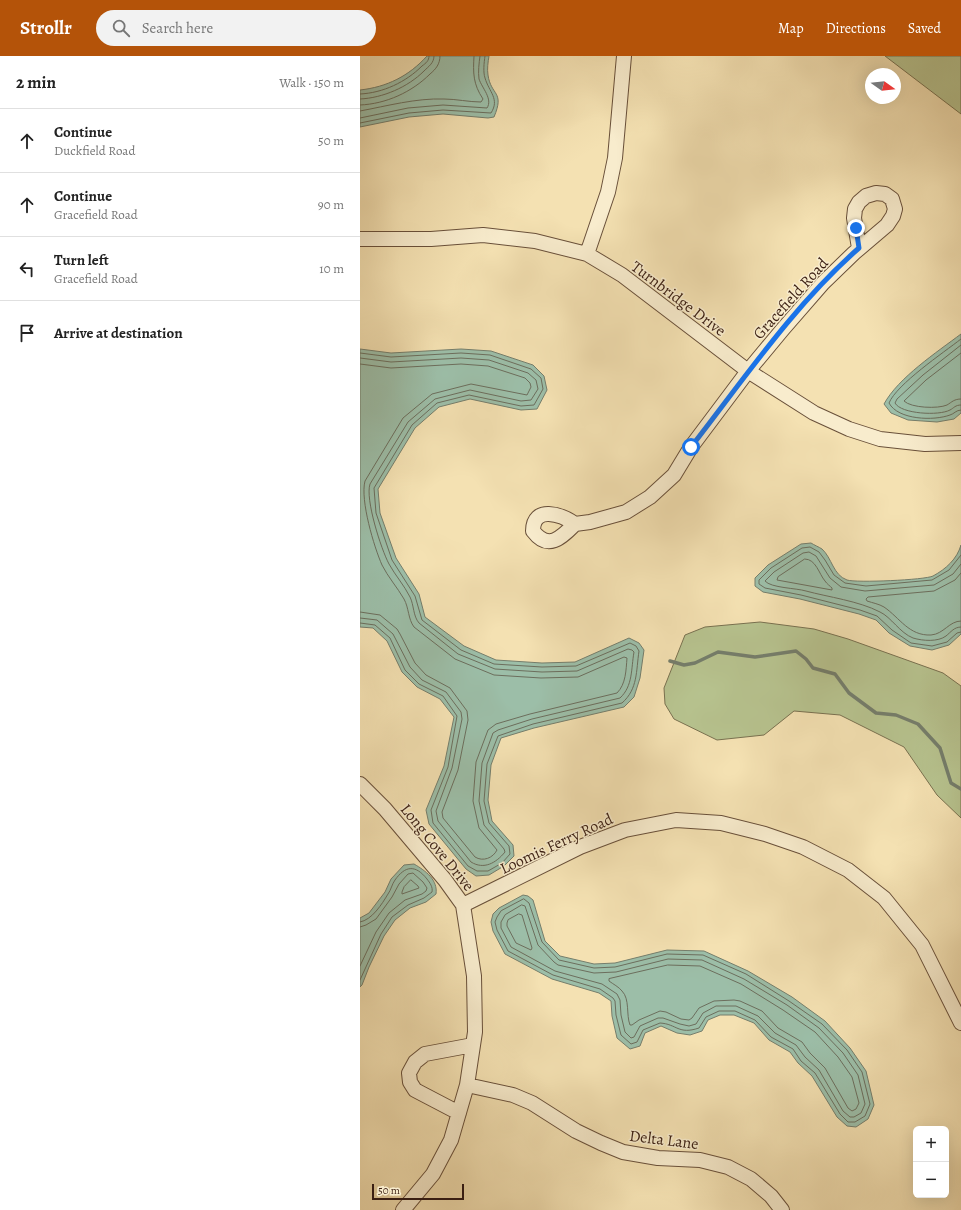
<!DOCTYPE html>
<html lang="en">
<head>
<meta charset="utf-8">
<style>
	:root { --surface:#fff; --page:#f2f2f2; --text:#222; --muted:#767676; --line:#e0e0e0; --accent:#b45309 }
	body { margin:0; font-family:Alegreya,serif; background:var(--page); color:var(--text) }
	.controls { position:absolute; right:12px; bottom:12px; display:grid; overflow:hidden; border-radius:6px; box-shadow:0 4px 16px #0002 }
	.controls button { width:36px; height:36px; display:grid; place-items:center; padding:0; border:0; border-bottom:1px solid var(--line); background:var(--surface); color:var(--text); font:20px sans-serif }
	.compass { position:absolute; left:505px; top:12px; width:36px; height:36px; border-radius:50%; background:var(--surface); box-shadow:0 4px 16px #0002; rotate:105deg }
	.scale { position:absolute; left:12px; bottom:10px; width:92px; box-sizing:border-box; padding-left:4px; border:2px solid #3b1f12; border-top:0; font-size:11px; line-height:14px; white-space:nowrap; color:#3b1f12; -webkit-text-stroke:3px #f8eccd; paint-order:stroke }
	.stop { position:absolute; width:12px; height:12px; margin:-9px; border:3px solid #1a73e8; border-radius:50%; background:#fff }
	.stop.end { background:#1a73e8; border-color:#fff; box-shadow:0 1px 4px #0008 }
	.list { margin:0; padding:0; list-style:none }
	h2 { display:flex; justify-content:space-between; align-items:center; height:52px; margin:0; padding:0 16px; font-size:17px }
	h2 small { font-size:13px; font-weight:400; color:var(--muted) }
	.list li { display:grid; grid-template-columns:26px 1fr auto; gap:12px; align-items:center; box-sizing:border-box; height:64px; padding:0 16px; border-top:1px solid var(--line) }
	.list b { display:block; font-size:15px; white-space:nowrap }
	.list p { margin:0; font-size:13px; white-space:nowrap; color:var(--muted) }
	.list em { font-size:13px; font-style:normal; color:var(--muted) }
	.icon { flex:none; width:22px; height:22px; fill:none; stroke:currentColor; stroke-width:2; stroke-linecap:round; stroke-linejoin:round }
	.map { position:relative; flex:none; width:601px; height:1154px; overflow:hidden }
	header { display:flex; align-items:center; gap:24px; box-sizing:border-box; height:56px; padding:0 20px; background:var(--accent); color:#fff }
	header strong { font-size:19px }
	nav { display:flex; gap:22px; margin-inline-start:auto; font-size:14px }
	.search { width:280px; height:36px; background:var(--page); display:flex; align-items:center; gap:10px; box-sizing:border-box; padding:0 14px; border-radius:22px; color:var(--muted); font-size:15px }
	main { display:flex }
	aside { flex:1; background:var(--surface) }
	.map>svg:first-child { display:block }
	.green { fill:#b7c38f; stroke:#797150 }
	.water { fill:#9cbea8; stroke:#757e6c }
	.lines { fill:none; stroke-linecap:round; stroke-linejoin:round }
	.shore { stroke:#6c6e5d; stroke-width:1 }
	.stream { stroke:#757e6c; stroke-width:3.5 }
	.minor-casing { stroke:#69503a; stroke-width:16 }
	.minor { stroke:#f8eccd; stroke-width:14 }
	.route { stroke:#1a73e8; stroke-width:5 }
	.labels { text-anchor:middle; stroke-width:3; stroke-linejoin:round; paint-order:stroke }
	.street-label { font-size:16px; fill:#3b1f12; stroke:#f8eccd }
</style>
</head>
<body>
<header>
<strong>Strollr</strong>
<div class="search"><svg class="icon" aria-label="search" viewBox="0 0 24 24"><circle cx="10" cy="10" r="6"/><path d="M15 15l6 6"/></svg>Search here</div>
<nav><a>Map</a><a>Directions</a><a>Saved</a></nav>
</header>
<main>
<aside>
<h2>2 min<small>Walk · 150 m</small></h2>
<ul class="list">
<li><svg class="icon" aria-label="ahead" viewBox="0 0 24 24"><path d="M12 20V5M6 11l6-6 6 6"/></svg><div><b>Continue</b><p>Duckfield Road</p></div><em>50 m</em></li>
<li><svg class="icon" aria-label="ahead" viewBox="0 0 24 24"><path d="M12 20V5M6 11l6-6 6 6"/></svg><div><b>Continue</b><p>Gracefield Road</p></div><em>90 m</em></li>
<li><svg class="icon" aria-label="left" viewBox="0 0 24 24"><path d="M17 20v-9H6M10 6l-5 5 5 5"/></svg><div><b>Turn left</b><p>Gracefield Road</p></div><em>10 m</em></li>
<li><svg class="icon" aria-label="arrive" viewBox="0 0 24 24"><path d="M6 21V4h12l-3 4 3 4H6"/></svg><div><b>Arrive at destination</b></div></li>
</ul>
</aside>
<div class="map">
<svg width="601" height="1154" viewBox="0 0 601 1154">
	<rect width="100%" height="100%" fill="#f4e1b2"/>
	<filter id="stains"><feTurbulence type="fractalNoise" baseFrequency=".005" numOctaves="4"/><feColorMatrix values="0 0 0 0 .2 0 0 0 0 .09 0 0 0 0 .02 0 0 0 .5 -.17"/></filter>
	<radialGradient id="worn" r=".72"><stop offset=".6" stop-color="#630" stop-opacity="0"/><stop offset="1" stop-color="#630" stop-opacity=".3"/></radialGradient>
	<!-- green -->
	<path class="green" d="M525 0H601V58Z
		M400 566 454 573 488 583 583 617 601 630V762L577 739 544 691 480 659 434 655 404 679 357 684 314 663 305 648 304 632 325 579 345 571Z"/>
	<!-- water -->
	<path class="water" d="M67 0H129C128 6 127 13 128 19 131 40 145 35 134 61L128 62 83 58 49 61 0 71V34C27 31 49 20 67 0Z
		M601 278V357L594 363 577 366 548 364 531 357 524 348C538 322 577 296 601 278Z
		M0 293 31 297 101 293 131 295 173 309 184 320 187 334 177 353 161 354 110 343 79 351 55 372 18 433 20 457 36 502 59 538 65 561 104 590 136 604 182 607 215 606 269 582 279 587 284 594 280 622 274 641 264 651 174 672 141 682 131 709 128 744 132 765 153 789 154 800 144 810 129 819 116 820 106 813 69 768 66 754 84 710 94 661 80 643 57 631 42 616 27 585 13 572 0 571Z
		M451 487C454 489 459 491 462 493 472 502 473 519 487 524 496 527 565 524 573 520 586 513 597 503 601 489V578L589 589 572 594 550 590 529 577 516 564 499 558 440 543 403 536 395 530V522L408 509 441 488Z
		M54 808C66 815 78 824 76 838L66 846 50 852 35 864 24 880 9 911 2 929 0 931V862L9 857 25 836 31 823 44 809Z
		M163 839 168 840 173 844 185 885 200 900 234 908 255 907 307 894 344 895 388 915 432 941 465 965 490 992 506 1015 514 1049 508 1063 496 1071 487 1070 477 1061 452 1020 438 1007 430 996 409 984 394 967 374 959H360L348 964 342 975 330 979 317 977 301 970 285 977 280 990 270 993 257 982 252 960 251 945 239 937 192 923 145 898 133 875 131 866 133 858 139 852Z"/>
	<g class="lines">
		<!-- shore -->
		<path class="shore" d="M0 38C23 37 46 26 62 10 66 7 69 5 69 0
			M0 43C23 42 48 31 64 15 69 10 74 7 74 0
			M0 49C26 48 52 36 70 18 76 13 80 8 80 0
			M0 55C27 50 56 42 84 43 96 43 109 46 121 46L123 43C113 28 113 17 114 0
			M0 62 48 52 83 49 127 52C133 43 122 32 119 23 118 16 119 7 120 0
			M0 67 49 57 83 54 131 57C140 43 129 36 125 22 123 16 124 7 125 0
			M601 283C583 297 537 328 529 347 538 364 574 365 590 359 594 358 596 354 601 354
			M601 289 563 319 537 343 535 347C541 358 579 360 590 354 594 352 595 349 601 349
			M0 297 31 301 101 297 130 299 171 313 181 322 183 333 174 349 161 350 109 339 77 347 52 369 14 432 16 457 32 504 55 540 62 564 101 594 134 608 182 611 216 610 270 587 276 590 279 595C276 615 278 633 262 647L173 668 138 680 127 708 124 745 129 767 149 790 150 798 142 807 128 815H117L108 810 73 767 71 754 88 711 97 660 83 640 59 628 45 614 30 582 15 569 0 567
			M601 297 566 324 544 345C551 352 578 353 587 349 592 346 594 343 601 343
			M0 302 31 306 101 302 129 304 168 317 176 324 178 333 171 344 161 345 110 334 75 343 48 366 10 428C5 443 21 493 29 508 35 519 44 529 50 541 54 549 53 560 59 567L98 598 135 613 182 616 217 615 268 593 272 594 274 596C271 613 273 630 260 642L172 663 138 674 133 677 122 707 119 745 124 769 144 793 145 796C136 807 124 814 111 806L78 765 76 755 92 712 102 663 101 656 86 636 62 624 50 611 33 578 17 564 0 562
			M0 308 31 312 101 308 128 310 165 322 170 327 171 331 167 339 111 328 72 338 43 362 5 425C0 444 14 491 22 509 28 521 37 531 44 543 49 552 48 563 54 571L95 603 134 619 181 622 218 621 264 601 267 602C266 614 266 628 257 637L170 658 136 668 128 674 116 706 113 745 119 772 137 794C133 802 123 806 115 801L83 762 82 756 98 714 108 664 107 655 90 632 66 619 55 607 40 578 37 573 20 559 0 556
			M601 499 589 514 572 524 506 530 485 527 474 519 465 504 459 496 450 491 442 492 411 512 399 524V528L405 532 441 539 500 554 517 560 532 574 551 587 572 590 587 586 597 577 601 576
			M445 503C456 503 459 518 465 525 467 528 470 530 472 532V534L417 524 418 521Z
			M601 508 593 518 574 529 505 535 481 531 470 522 456 500 449 496 443 497 414 516 405 525C411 532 436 532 446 535 468 541 499 545 520 556 531 561 540 577 553 582 563 585 578 586 586 580 591 576 594 571 601 571
			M601 517 595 524 574 535 508 541 506 543 507 545C513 547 519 548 524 551 540 562 549 580 571 579 584 578 589 565 601 565
			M51 824 58 830 59 832 42 838V836L44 831Z
			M164 843 169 847 182 886 199 904 234 912 255 911 307 898 343 899 386 918 429 945 462 968 487 994 502 1016 510 1048 505 1060 495 1066H488L480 1058 455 1017 441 1005 433 993 411 981 395 964 375 955H359L346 961 339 972C318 979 317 968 300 967L283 974 277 986 271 988 261 979 256 959 255 945 253 942 240 933 193 919 148 895 137 874 135 866 137 861 141 855Z
			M162 849 165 850 178 889 194 906 198 909 234 917 256 916 308 903 342 904 384 923 427 949 459 972 483 997 498 1019 505 1048 501 1057 494 1061H490L483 1055 459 1014 445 1001 436 989 415 977 398 960 376 950H356L343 957 336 968 329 970 320 968 303 962H298L280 970 274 981 271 982 265 976 261 959 260 944 257 938 242 928 195 915 151 891 141 872V866L145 859Z
			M159 858 162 859 172 892 171 894 156 887 147 870V867L148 864Z
			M0 866C12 864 22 848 28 838 31 834 32 828 35 824 45 810 55 808 67 823 70 827 73 831 72 836L64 842 48 849 32 861 21 878 0 924
			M0 871 6 869 16 863 32 841 39 828 48 818 53 817 63 826 67 832 66 835 62 838 45 844 29 857 16 876 0 910
			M308 909 340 910 381 928 423 954 455 976 478 1001 492 1021 499 1047 496 1053 492 1055 488 1052 465 1012 450 997 442 986 418 972 402 955 380 945 374 944 354 945 339 952 332 962 329 964 321 963 306 956 300 955 279 964 272 969H270C266 959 270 943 262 935 259 931 253 928 249 925V923Z"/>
		<!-- stream -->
		<path class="stream" d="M310 605 324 609 335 607 358 596 395 601 436 595 446 603 453 612 475 618 489 637 516 657 536 659 558 668 580 692 591 727 601 733"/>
		<!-- minor casing -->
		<g class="minor-casing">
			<path id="minor" d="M0 183H71L123 179 175 185 227 198 262 219 388 315 454 357 489 373 520 383 565 388 601 387
				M227 198 248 136 255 102 264 0
				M215 468C201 482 188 495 173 475 173 449 201 458 215 468L230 466 266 456 290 441 314 419 331 391 388 315 423 273 463 227 494 197 527 169 533 160 535 153 532 143 525 138 516 137 506 140 499 146 495 153 494 162 499 192
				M0 728 25 753 85 824 103 849 114 920 115 976 107 1029 91 1084 73 1118 43 1154
				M103 849 220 791 265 774 316 764 361 767 405 778 443 791 488 814 524 842 562 889 601 967
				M107 1029 153 1039 172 1047 216 1075 241 1087 263 1096 298 1102 340 1104 368 1111 391 1123 411 1140 422 1154
				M99 1057 55 1034 50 1026 49 1017 55 1006 65 998 113 989"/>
		</g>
		<!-- minor -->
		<use href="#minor" class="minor"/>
	</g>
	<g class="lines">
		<!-- route -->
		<path class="route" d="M331 391C384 323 434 249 499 192L496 172"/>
	</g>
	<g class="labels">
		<!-- street labels -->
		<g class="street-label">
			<text transform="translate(319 242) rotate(37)" y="6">Turnbridge Drive</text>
			<text transform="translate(430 242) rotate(-48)" y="6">Gracefield Road</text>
			<text transform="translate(196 787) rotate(-25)" y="6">Loomis Ferry Road</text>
			<text transform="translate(78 791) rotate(51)" y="6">Long Cove Drive</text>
			<text transform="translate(304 1083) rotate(7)" y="6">Delta Lane</text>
		</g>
	</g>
	<rect width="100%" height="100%" filter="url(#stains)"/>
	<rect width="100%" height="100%" fill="url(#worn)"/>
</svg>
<div class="controls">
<button>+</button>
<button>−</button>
</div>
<svg class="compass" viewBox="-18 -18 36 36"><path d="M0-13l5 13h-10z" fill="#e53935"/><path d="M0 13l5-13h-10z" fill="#767676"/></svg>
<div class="scale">50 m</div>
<div class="stop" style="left:331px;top:391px"></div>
<div class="stop end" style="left:496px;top:172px"></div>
</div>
</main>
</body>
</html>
